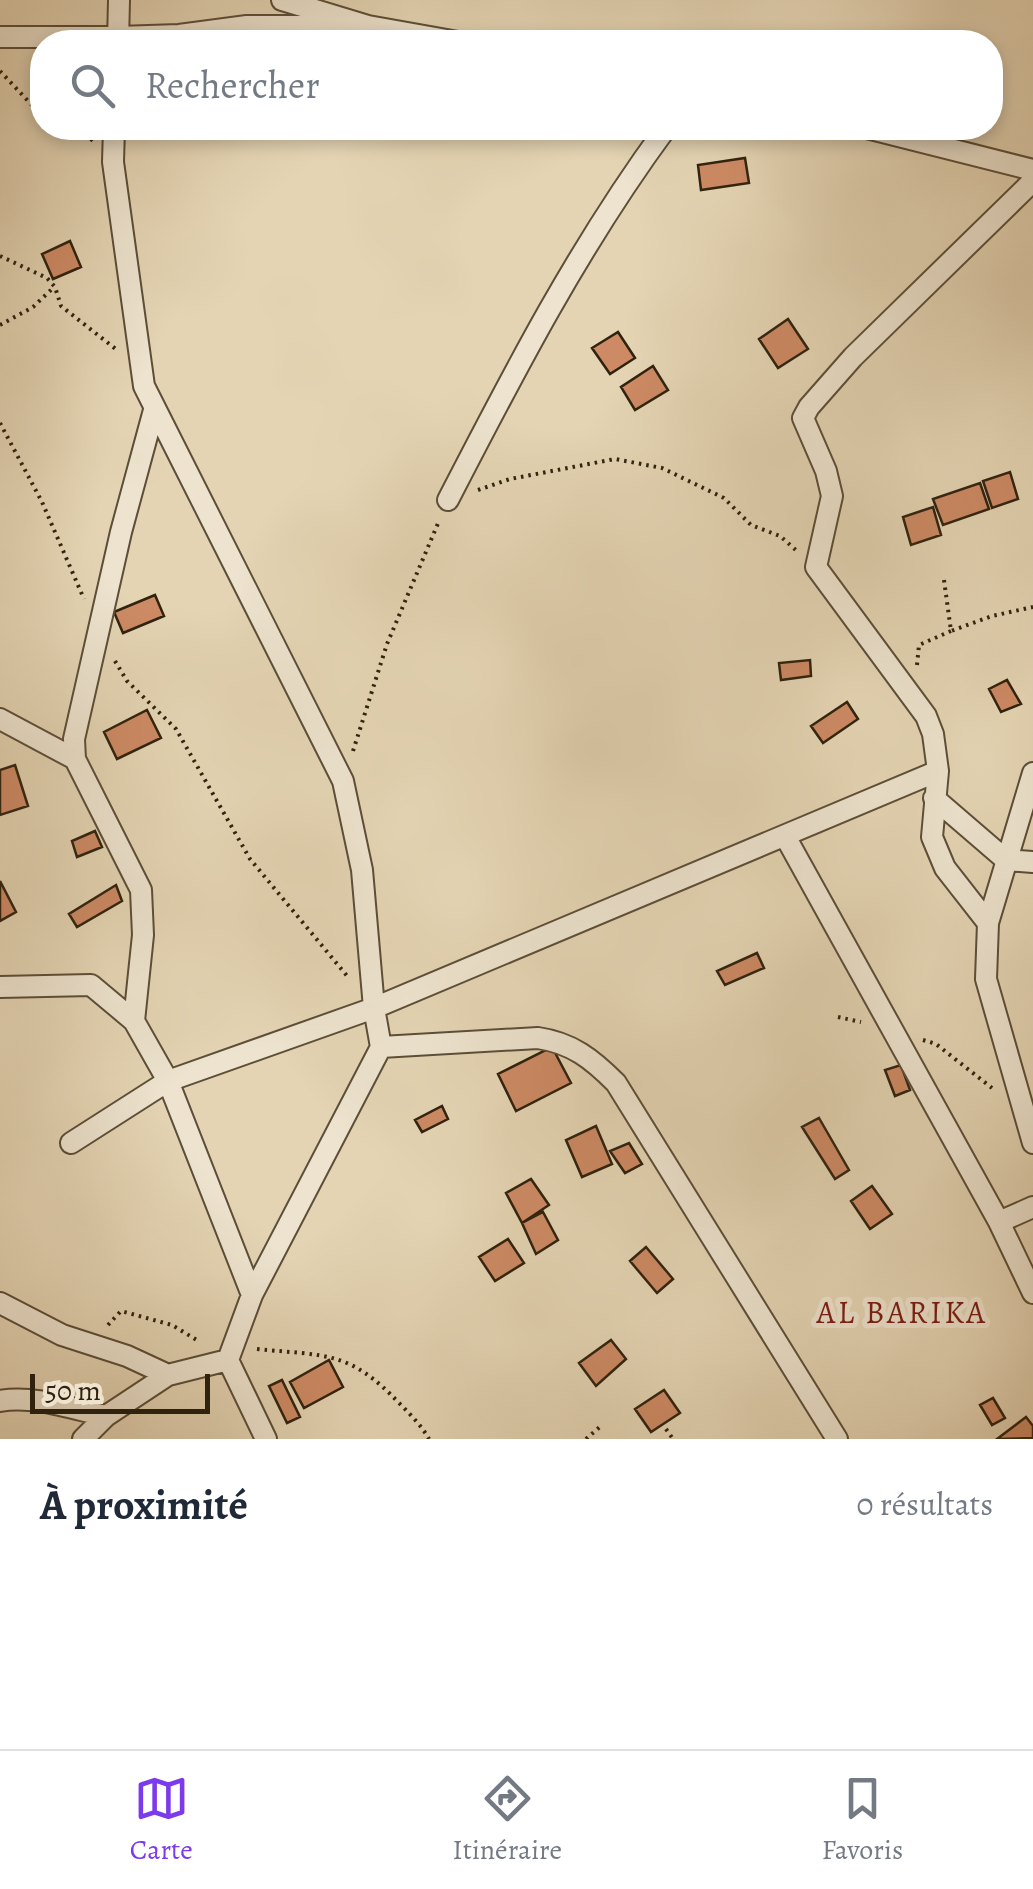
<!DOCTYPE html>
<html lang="fr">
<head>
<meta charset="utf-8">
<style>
	:root { --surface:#fff; --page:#f2f2f3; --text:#1f2937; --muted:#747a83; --line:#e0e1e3; --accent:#7c3aed }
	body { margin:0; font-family:Alegreya,serif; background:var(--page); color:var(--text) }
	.scale { position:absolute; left:30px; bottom:25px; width:180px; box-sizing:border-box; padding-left:10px; border:5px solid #2f220f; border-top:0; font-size:28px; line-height:35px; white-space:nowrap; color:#2f220f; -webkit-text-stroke:8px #ede3ce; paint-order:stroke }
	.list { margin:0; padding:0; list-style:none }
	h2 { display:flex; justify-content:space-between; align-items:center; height:130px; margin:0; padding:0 40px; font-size:42px }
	h2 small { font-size:32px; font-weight:400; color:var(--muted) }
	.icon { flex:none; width:55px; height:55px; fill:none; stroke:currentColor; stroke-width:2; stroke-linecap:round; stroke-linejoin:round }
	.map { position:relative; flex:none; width:1033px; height:1439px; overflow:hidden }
	.search { position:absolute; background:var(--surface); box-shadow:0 5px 15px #0003; left:30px; right:30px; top:30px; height:110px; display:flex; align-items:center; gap:25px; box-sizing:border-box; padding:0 35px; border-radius:40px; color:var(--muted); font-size:38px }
	.sheet { height:310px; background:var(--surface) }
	nav { display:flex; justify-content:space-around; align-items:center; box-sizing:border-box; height:140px; border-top:2px solid var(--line); background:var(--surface); font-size:28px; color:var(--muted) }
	nav a { display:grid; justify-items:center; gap:5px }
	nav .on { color:var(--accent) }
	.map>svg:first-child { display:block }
	.building { fill:#cd8a64; stroke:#2f220f; stroke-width:2.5 }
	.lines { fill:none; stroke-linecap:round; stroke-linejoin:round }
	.minor-casing { stroke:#5c4e38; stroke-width:24 }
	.path { stroke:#2f220f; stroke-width:4; stroke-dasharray:2.5 5; stroke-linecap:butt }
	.minor { stroke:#ede3ce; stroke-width:20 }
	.labels { text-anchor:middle; stroke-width:10; stroke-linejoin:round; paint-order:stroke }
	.neighbourhood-label { font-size:32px; letter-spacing:2.5px; fill:#7a1f14; stroke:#ede3ce }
</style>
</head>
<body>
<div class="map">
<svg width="1033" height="1439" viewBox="0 0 1033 1439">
	<rect width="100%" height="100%" fill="#e4d4b3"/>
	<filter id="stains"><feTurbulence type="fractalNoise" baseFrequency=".002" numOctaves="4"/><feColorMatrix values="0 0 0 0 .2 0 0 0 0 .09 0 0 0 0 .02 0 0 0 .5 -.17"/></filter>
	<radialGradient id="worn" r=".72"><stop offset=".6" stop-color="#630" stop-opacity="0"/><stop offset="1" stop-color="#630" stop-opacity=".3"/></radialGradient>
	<!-- building -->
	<path class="building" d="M745 158 749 183 701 190 698 165Z
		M70 241 81 267 53 279 42 254Z
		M788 319 808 349 778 368 759 339Z
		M618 332 635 358 610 374 592 348Z
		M653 366 668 390 635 410 621 387Z
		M1010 472 1018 499 992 508 983 481Z
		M980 483 989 509 943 525 933 499Z
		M933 507 941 535 911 545 903 517Z
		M155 595 164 616 123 633 114 612Z
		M810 660 811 676 781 680 779 663Z
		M1007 680 1021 704 1001 712 989 689Z
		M847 702 858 719 823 743 811 726Z
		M147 710 161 738 117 759 104 732Z
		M15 765 28 806 0 815V770Z
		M95 831 102 847 77 857 72 841Z
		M0 881 16 912 0 921Z
		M116 885 122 901 77 927 69 914Z
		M757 953 764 968 725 985 717 971Z
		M552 1047 571 1083 516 1111 498 1074Z
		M901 1065 910 1090 895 1096 885 1070Z
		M442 1106 448 1119 422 1132 415 1120Z
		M819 1118 849 1170 835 1179 802 1127Z
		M596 1126 612 1164 582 1177 566 1140Z
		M629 1143 642 1164 625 1173 610 1151Z
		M531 1179 549 1205 522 1223 506 1193Z
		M872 1186 892 1214 870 1229 851 1201Z
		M543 1212 558 1240 536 1254 522 1223Z
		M508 1239 524 1263 495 1281 479 1257Z
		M646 1247 673 1279 657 1293 630 1261Z
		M611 1340 626 1359 596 1386 579 1363Z
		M329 1360 343 1387 304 1408 290 1382Z
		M282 1380 300 1417 287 1423 269 1386Z
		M664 1390 680 1413 651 1432 635 1409Z
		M993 1398 1005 1418 992 1425 980 1405Z
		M1026 1417 1033 1426V1438L997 1439Z"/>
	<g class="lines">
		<!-- minor casing -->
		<g class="minor-casing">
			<path id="minor" d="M282 0 368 26 458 42
				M0 37H118L179 35 247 26H368
				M118 42 119 0
				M114 128 113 162 144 386 343 781 362 870 374 1008 381 1047 252 1295 228 1360 266 1439
				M867 128 1033 170
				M448 500C515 370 579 246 666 128
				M0 719 75 759
				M1033 773 988 923 986 979 1033 1143
				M934 798 1006 860 1033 862
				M785 836 999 1222 1033 1293
				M988 923 945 868 932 837 938 771 933 734 926 716 816 567 832 496 826 471 803 418 809 407 853 357 1033 181
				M0 987 91 985 134 1021 168 1081 252 1295
				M134 1021 143 935 141 890 75 759 74 739 121 532 154 410
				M381 1047 538 1038C572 1043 592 1059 616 1083L837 1439
				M71 1143 168 1081 374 1008 938 771
				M999 1222 1033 1207
				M0 1303 62 1335 127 1356 168 1375
				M0 1401C34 1395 73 1409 106 1416
				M83 1439 106 1416 168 1375 228 1360"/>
		</g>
		<!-- path -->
		<path class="path" d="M0 71 42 116
			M72 128 84 132 93 141
			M0 256 47 278 55 287 61 306 117 350
			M0 325 33 307 53 288
			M0 423 42 502 84 599
			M478 490 510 479 615 459 662 468 724 498 751 525 780 536 797 551
			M944 580 951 631 992 616 1033 607
			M115 661 127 681 176 729 250 859 348 977
			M917 665 919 645 951 631
			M353 751 387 644 439 521
			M838 1017 861 1022
			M923 1040 936 1044 992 1088
			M108 1325 121 1311 172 1325 200 1342
			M257 1349C325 1356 349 1350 399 1403 410 1414 421 1425 429 1439
			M666 1429 673 1439
			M586 1439 602 1425"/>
		<!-- minor -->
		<use href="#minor" class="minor"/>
	</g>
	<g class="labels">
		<!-- neighbourhood labels -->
		<g class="neighbourhood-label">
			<text x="902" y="1323">AL BARIKA</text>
		</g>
	</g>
	<rect width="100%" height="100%" filter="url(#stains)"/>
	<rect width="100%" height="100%" fill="url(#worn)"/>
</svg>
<div class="scale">50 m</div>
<div class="search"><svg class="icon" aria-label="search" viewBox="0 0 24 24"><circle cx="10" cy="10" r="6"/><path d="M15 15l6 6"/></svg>Rechercher</div>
</div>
<section class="sheet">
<h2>À proximité<small>0 résultats</small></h2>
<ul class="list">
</ul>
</section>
<nav>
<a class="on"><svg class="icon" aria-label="map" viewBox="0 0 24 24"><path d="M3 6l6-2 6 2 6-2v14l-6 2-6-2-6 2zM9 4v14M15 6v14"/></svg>Carte</a>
<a><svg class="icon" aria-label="directions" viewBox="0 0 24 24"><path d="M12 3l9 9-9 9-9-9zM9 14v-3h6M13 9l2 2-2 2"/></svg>Itinéraire</a>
<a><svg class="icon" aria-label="saved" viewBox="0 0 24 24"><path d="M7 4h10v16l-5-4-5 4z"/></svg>Favoris</a>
</nav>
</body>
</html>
